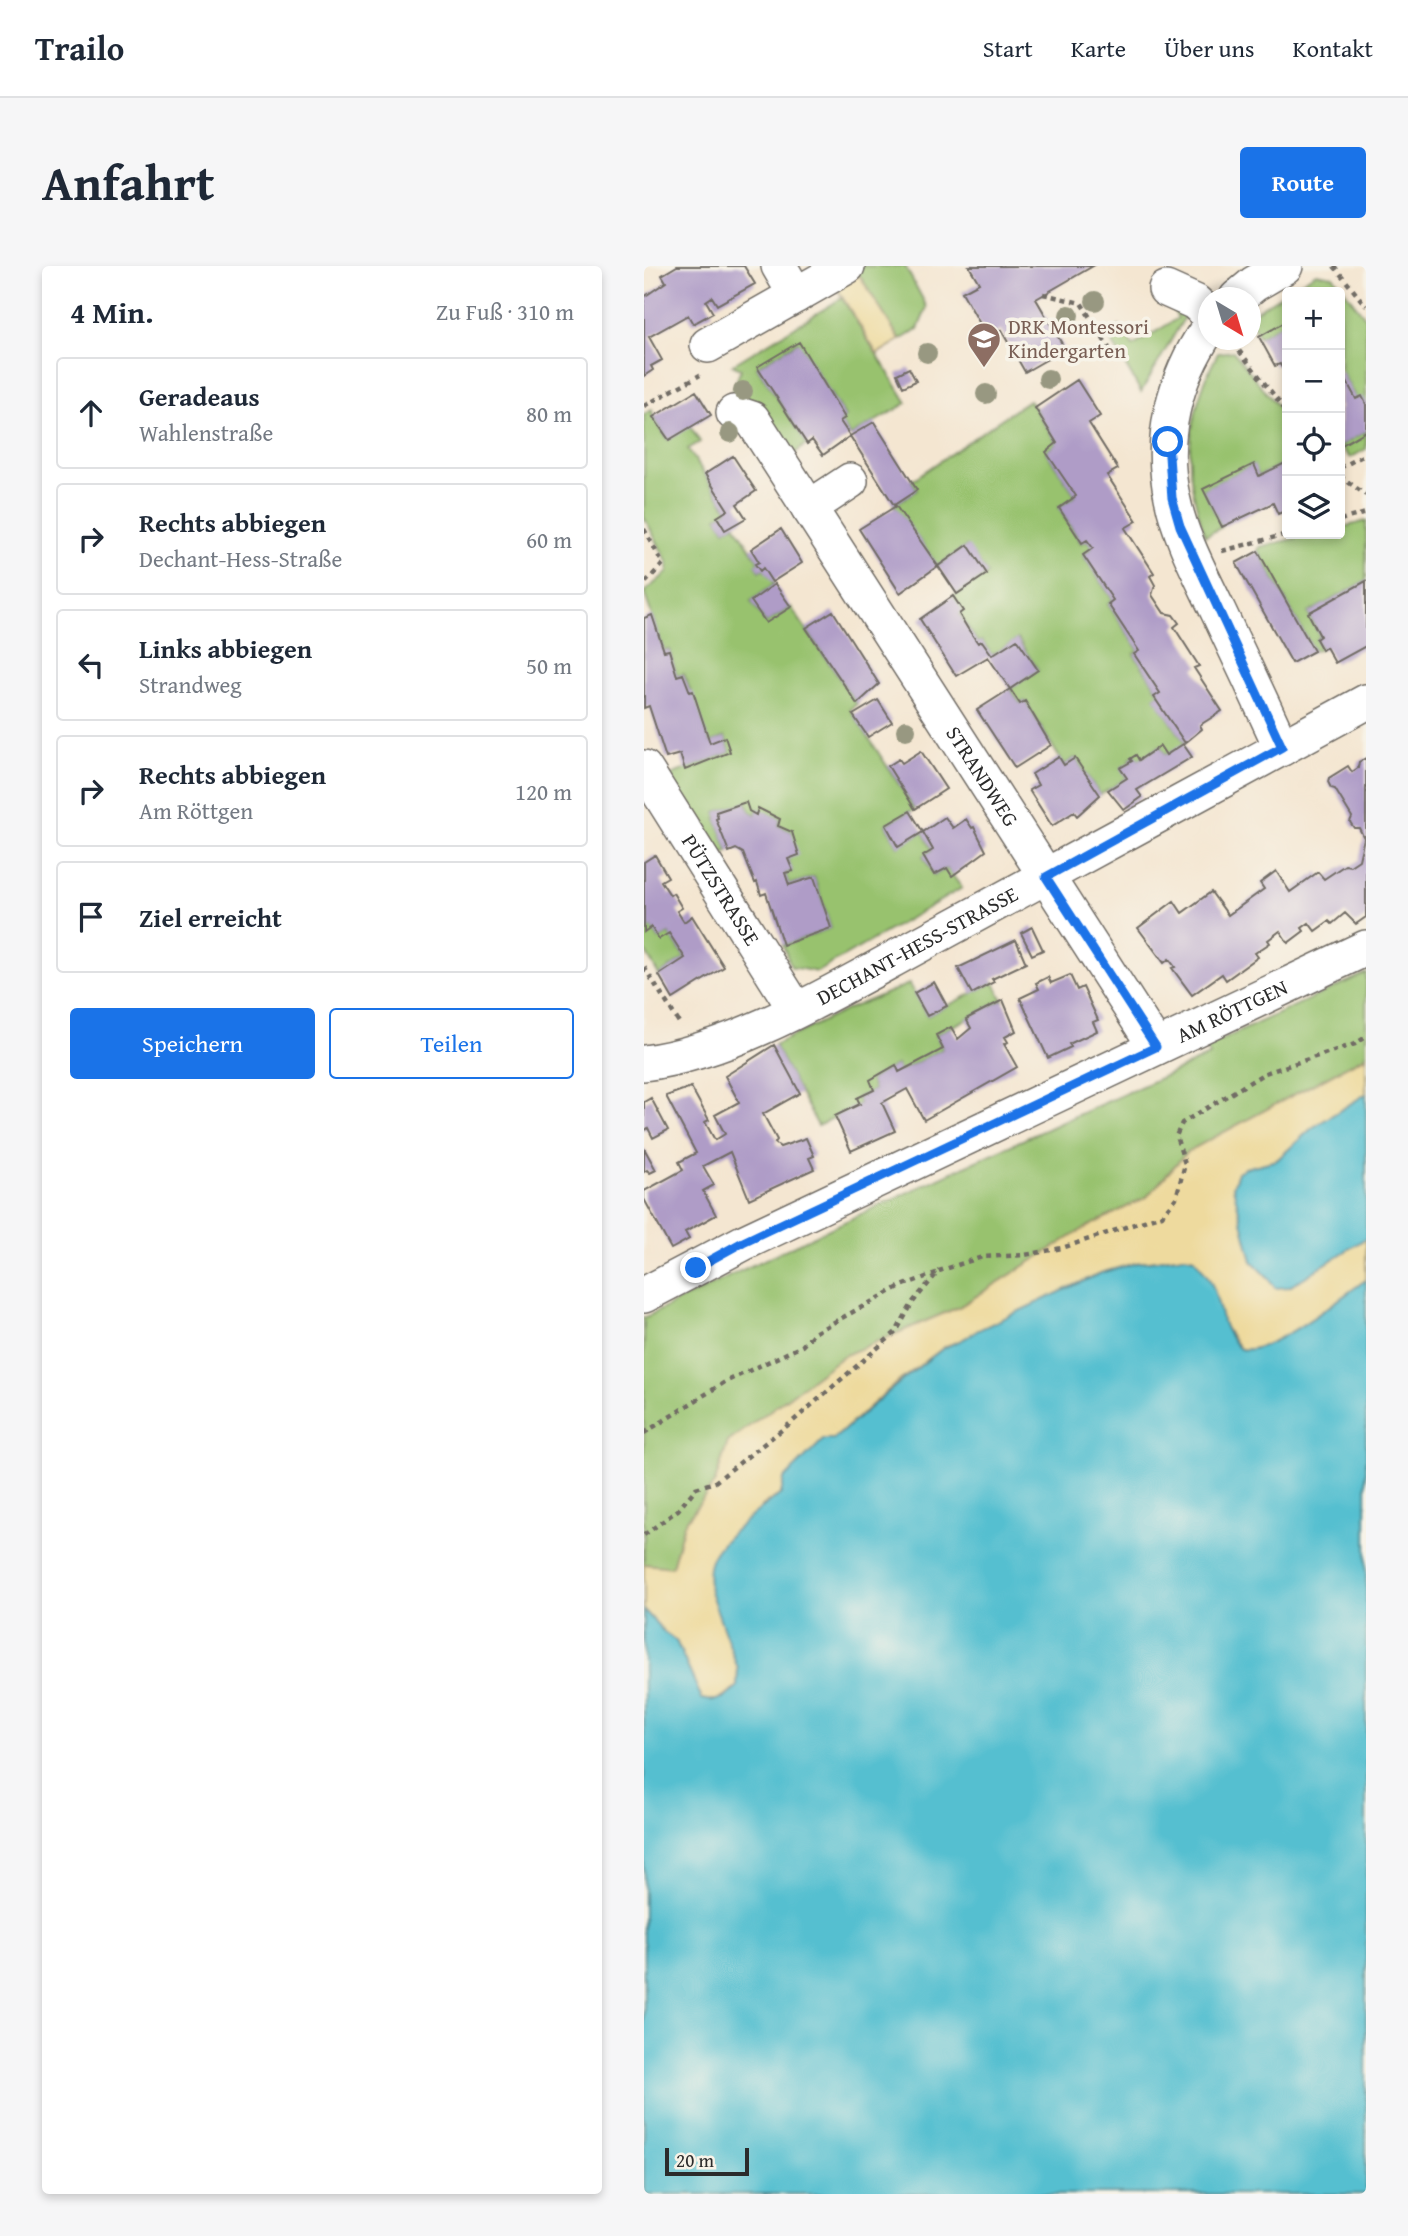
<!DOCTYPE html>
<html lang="de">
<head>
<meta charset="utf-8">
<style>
	:root { --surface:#fff; --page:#f6f6f7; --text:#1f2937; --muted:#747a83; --line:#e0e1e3; --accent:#1a73e8 }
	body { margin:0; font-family:"Gentium Book Plus",serif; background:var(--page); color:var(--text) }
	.controls { position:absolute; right:21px; top:21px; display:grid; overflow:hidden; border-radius:7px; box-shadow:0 4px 10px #0003 }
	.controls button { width:63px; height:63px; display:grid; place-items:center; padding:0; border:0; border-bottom:2px solid var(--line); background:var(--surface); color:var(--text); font:35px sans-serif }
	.compass { position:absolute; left:554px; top:21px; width:63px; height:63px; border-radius:50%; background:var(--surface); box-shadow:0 4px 10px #0003; rotate:142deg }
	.scale { position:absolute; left:21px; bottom:18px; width:84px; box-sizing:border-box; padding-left:7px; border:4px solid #2b2b2b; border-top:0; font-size:19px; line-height:24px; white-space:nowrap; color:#2b2b2b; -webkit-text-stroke:5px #f7f3e8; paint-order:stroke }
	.stop { position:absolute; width:21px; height:21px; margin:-16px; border:5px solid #1a73e8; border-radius:50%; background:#fff }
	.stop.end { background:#1a73e8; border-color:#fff; box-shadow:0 2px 7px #0008 }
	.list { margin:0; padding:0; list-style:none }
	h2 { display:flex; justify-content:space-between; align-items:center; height:91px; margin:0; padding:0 28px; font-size:30px }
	h2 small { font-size:23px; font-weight:400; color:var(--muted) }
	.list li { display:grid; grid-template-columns:46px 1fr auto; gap:21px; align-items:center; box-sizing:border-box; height:112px; margin:0 14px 14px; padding:0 14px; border:2px solid var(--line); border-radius:7px }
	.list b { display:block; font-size:26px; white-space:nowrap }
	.list p { margin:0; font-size:23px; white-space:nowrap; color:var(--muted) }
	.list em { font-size:23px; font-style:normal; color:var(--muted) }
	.actions { display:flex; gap:14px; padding:21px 28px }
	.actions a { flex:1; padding:16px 0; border:2px solid var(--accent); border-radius:7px; text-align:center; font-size:24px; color:var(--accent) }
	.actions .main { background:var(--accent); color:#fff }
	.icon { flex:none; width:38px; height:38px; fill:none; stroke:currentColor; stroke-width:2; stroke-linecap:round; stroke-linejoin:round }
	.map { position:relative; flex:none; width:722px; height:1928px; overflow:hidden; border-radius:7px }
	header { display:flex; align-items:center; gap:42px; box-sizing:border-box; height:98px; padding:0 35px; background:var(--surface); border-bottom:2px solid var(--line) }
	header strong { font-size:33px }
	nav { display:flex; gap:38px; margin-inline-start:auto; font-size:24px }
	.intro { display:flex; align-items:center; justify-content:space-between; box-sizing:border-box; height:168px; padding:0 42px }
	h1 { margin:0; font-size:49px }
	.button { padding:18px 32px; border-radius:7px; background:var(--accent); color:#fff; font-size:24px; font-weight:700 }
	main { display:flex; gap:42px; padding:0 42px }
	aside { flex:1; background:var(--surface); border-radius:7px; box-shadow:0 4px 10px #0003 }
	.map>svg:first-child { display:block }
	.green { fill:#98c26e; stroke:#62764c; stroke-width:2 }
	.sand { fill:#eeda9e; stroke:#8c8264; stroke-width:2 }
	.water { fill:#55bfd0; stroke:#40757e; stroke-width:2 }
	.building { fill:#af9cc7 }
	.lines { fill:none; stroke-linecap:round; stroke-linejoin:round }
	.minor-casing { stroke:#716c65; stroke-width:38 }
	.path { stroke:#716c65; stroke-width:4.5; stroke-dasharray:5 5; stroke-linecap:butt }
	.minor { stroke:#fff; stroke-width:35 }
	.tree { fill:#989881 }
	.route { stroke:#1a73e8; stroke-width:9 }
	.labels { text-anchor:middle; stroke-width:7; stroke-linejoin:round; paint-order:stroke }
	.education-label { font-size:21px; fill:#785e54; stroke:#f7f3e8; text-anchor:start }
	.street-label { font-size:21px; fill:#2b2b2b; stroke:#f7f3e8 }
</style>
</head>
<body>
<header>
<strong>Trailo</strong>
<nav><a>Start</a><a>Karte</a><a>Über uns</a><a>Kontakt</a></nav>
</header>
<div class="intro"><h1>Anfahrt</h1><a class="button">Route</a></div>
<main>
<aside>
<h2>4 Min.<small>Zu Fuß · 310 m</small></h2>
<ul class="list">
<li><svg class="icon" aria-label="ahead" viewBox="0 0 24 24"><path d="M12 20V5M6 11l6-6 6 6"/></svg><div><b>Geradeaus</b><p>Wahlenstraße</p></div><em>80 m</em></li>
<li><svg class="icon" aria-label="right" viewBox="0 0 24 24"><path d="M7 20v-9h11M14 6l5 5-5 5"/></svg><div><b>Rechts abbiegen</b><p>Dechant-Hess-Straße</p></div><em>60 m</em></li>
<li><svg class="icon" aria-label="left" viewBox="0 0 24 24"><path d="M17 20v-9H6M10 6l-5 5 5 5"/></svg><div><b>Links abbiegen</b><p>Strandweg</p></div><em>50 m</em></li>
<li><svg class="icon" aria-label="right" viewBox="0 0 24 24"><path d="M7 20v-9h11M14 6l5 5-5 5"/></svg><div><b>Rechts abbiegen</b><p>Am Röttgen</p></div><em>120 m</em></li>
<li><svg class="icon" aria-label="arrive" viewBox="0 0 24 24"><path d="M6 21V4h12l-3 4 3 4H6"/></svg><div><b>Ziel erreicht</b></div></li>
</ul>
<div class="actions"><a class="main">Speichern</a><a>Teilen</a></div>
</aside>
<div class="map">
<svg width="722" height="1928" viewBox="0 0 722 1928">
	<rect width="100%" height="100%" fill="#f7f3e8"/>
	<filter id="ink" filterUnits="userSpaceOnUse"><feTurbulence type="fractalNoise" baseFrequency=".0143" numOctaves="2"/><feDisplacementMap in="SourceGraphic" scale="14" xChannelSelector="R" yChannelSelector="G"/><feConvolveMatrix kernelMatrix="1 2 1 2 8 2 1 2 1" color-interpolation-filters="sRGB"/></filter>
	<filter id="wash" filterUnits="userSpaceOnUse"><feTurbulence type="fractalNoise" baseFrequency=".00686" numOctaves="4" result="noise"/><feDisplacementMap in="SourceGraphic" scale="28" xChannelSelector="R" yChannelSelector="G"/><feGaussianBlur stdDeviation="1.57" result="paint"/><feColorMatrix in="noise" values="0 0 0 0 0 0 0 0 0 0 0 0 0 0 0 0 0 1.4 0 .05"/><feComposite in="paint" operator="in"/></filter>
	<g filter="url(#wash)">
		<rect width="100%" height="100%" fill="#f4e6d1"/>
		<!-- green -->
		<path class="green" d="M212 0H261L283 41 274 63 256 74 210 1Z
			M672 7 689 10 722 52V138L712 133 696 103V26H643V55L615 71 607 56V48Z
			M198 32 263 137 206 170 196 155 201 151 154 76 113 101 163 178 147 190 113 136 98 145 87 129 97 103 88 99Z
			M526 37 546 42 497 126 463 67 476 60 489 80 534 52Z
			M589 85 643 152V196L615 210 609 199 560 223 578 261 561 270C556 251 549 232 547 212 542 170 554 124 574 87Z
			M385 134 413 177 402 186 432 230 415 242 437 277 443 274 449 282 439 289 469 334 464 338 495 385 490 388 516 427 511 431 541 477 522 489 516 480 495 494 491 489 486 493 488 495 477 502 483 512 456 529 431 492 420 499 381 435 376 438 366 423 394 404 374 373 348 389 338 375 334 377 315 348 309 330 343 308 323 280 294 300 250 239 273 224 267 215Z
			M8 144 9 151 24 174 46 160 56 176 44 183 84 244 73 251 81 264 91 258 115 296 112 299 116 305 119 302 131 318 107 335 122 357 147 341 213 438 206 443 271 543 242 559 254 580 279 566 289 584 279 590 290 609 303 602 318 622 173 706 147 701 139 679 187 662 170 611 145 619 141 607 148 605 144 593 148 566 134 560 136 553 114 543 112 549 105 545 103 536 72 546 74 552 72 553 85 586 70 591 19 512 86 486 81 471 66 477 40 408 33 410 25 384 20 385 0 326 24 306V297L0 251V148Z
			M722 165V183L706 192 696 180Z
			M722 255V315L664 347 676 370 672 373 677 382 670 385 614 285 615 281 670 268H696V262Z
			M7 661 15 673 25 667 41 692 15 709 0 683V666Z
			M722 707V790L543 886 503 931 441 962 315 1041 199 1090 84 1176 71 1216 40 1258 28 1301 0 1298V1052C186 960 375 875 565 790L562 781Z
			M350 716 359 734 292 769 299 783 255 806 252 799 226 814 230 824 213 832 216 838 174 860 130 779 204 743 265 718 283 750Z"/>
		<!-- sand -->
		<path class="sand" d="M210 1 256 74 233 88 189 16Z
			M722 790V828L668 862 633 894 619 898 608 995 624 1011 631 1021H645L722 972V1014C695 1032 627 1090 596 1083L579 1059 568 1020 550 992 540 990 492 997 457 1007 331 1066 324 1072 302 1080 250 1119 190 1173 137 1228 118 1240 82 1365 94 1403 93 1422 69 1436 58 1433 32 1375 20 1366 0 1344V1298L28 1301 40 1258 71 1216 84 1176 199 1090 315 1041 441 962 503 931 543 886Z"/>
		<!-- water -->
		<path class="water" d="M722 828V972L645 1021 631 1022 624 1011 608 995 589 921 594 906 601 902 633 894 668 862Z
			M540 990 550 992C557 1001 565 1010 569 1021 578 1046 575 1061 596 1083 626 1090 695 1032 722 1014V1928H0V1344L20 1366 32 1375 58 1433C73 1437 81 1432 93 1422L94 1403 66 1325C64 1315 63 1302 68 1292 78 1271 118 1241 137 1228L140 1213 180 1173H190C225 1142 259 1112 297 1084 307 1077 321 1075 330 1066L457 1007 492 997Z"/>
		<g id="blocks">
			<!-- building -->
			<path class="building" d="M33 0H100L111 18 73 39 68 31 62 35 69 47 49 58 44 49 5 71 18 94 7 100 9 104 0 110V31L22 16 18 9Z
				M325 0H449L392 33 421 83 381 106 357 64 344 72 318 26 335 17Z
				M643 55V111L636 98 631 100 615 71Z
				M155 76 201 152 196 155 206 170 179 189 168 174 163 178 113 101Z
				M265 102 272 115 259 121 253 108Z
				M696 103 712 133 718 130 722 138V165L696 180Z
				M433 114 456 150 445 157 474 203 463 209 493 255 481 262 510 307 506 310 511 319 508 329 520 347 529 349 535 357 530 361 555 400 550 402 578 445 556 459 558 463 541 477 510 431 516 427 490 388 495 385 464 338 469 334 439 289 449 282 443 274 438 277 415 242 432 230 402 186 413 177 391 142Z
				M52 125 67 149 25 174 9 151Z
				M230 156 273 224 250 239 206 170Z
				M89 190 112 225 93 238 102 252 81 264 73 251 84 244 61 208Z
				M643 196V244L634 248 629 237 578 261 559 223 610 198 615 210Z
				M252 240 294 300 324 279 343 308 313 328 294 300 256 327 215 263Z
				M137 263 158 297 128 316 119 302 116 305 111 298 115 296 107 283Z
				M614 285 670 385 648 397 592 297Z
				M722 315V380L691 397 682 381 678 384 672 373 676 370 664 347Z
				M131 318 147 341 122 357 107 335Z
				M309 330 319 345 315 348 324 363 334 377 338 375 348 389 373 373 394 404 366 423 344 391 312 410 276 353Z
				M189 345 235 418 213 438 162 362Z
				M8 349 20 385 25 384 33 410 39 408 46 426 49 425 66 477 81 471 86 486 41 504 36 488 22 492 5 440 0 442V352Z
				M366 423 376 438 381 435 407 479 371 502 333 444Z
				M234 434 248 456 224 471 209 449Z
				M539 478 548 491 493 524 498 531 480 544 464 524 483 512 476 502 488 495 486 493 492 489 495 494 516 480 522 489Z
				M277 485 302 523 271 543 244 500 255 493 258 497Z
				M415 491 420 499 431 492 456 529 433 550 430 546 408 560 385 524 394 519 388 508Z
				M722 492V651L712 658 701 647 688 658 685 655 671 665 665 657 658 662 660 665 644 677 636 665 624 674 626 677 611 687 614 691 582 714 578 708 548 729 528 702 531 701 525 693 520 697 494 662 530 635 538 647 567 626 584 649 620 623 616 617 632 605 646 626 674 606 680 613 701 599 706 600 715 594 720 572 715 562H710L706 556 708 551 691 523 687 522 684 516 685 512 704 500 708 506 714 502 715 496Z
				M102 536 105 545 112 549 114 542 136 553 134 560 148 566 155 589 144 593 149 605 141 607 145 619 170 611 187 662 139 679 122 627 117 629 113 616 111 617 99 587 92 583 85 586 72 553 74 552 72 546Z
				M266 545 279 566 301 551 309 562 322 553 328 562 330 561 342 585 308 610 303 602 290 609 279 590 289 584 279 566 254 581 242 559Z
				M11 589 24 611 17 615 26 629 29 627 38 642 33 645 40 656 48 650 80 701 29 733 15 709 41 692 25 667 15 673 7 661 0 666V596Z
				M388 661 399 684 388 689 377 667Z
				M372 674 382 697 348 713 350 716 328 728 314 702Z
				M426 709 433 724 439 721 454 754 449 756 453 765 425 778 427 781 404 792 376 732 395 723 392 717 404 711 407 717Z
				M290 716 303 740 283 750 270 727Z
				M359 734 372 765 361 771 364 776 360 778 373 801 280 854 263 823 238 837 251 865 207 885 191 850 216 838 213 832 230 824 226 814 252 799 255 806 299 783 292 769 307 761 314 773 327 762 322 753Z
				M130 779 156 827 119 848 133 874 131 877 136 881 162 872 170 890 165 892 170 903 105 933 86 886 59 900 70 919 59 925 72 949 41 966 45 973 27 983 0 933V925L39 904 35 896 52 887 22 830 47 821 65 854 61 856 71 874 81 868 71 849 95 836 81 810Z
				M7 832 24 864 9 872 4 862 0 865V836Z
				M0 882 12 904 6 907 3 904 0 906Z"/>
		</g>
	</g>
	<g filter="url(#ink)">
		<use href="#blocks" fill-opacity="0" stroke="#716c65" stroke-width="2"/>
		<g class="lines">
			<!-- minor casing -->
			<g class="minor-casing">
				<g id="minor">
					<path d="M135 0 152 29 203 0"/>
					<path d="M522 23 551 36 564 48"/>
					<path d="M593 32 610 18 641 0"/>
					<path d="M564 63C530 113 515 172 528 231 536 271 557 309 574 345 596 391 617 436 638 482"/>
					<path d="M64 79 152 29"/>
					<path id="s1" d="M90 147 108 153 512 781"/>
					<path d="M165 242 206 215"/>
					<path id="s2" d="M0 502 152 744"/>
					<path id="s3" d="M0 797C96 785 205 716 290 671 434 593 578 514 722 436"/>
					<path id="s4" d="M0 1029 99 977 722 682"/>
				</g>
			</g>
			<!-- path -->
			<path class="path" d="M690 0 722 40
				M399 28 437 37 470 90
				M589 77 643 146
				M0 140 56 109
				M696 202 722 188
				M696 210 722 229
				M696 254 722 247
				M0 263 19 298 0 318
				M578 285 643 268
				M0 701 36 758
				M0 1167 81 1116 158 1080 170 1067 255 1021 295 1006
				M0 1269 34 1244 52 1222 71 1216 148 1156 252 1066 269 1036 295 1005 338 991 381 989 418 982 518 949 532 932 541 898 532 870 538 857 621 807 711 778 722 771"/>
			<!-- minor -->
			<use href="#minor" class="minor"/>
		</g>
		<!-- trees -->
		<g class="tree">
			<circle cx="451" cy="35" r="10"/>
			<circle cx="425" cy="49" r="10"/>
			<circle cx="283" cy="87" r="10"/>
			<circle cx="404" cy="113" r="10"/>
			<circle cx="99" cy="125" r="10"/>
			<circle cx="342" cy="128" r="10"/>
			<circle cx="86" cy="167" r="10"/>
			<circle cx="262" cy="464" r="10"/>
		</g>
	</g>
	<g class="lines" filter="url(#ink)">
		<!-- route -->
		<path class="route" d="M52 1002 99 976 512 781 402 611 638 481 536 260 528 232 524 176"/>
	</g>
	<!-- icons -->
	<defs>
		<g id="school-pin" transform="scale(1.75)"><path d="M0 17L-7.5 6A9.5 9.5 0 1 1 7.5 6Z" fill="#8d6e63" stroke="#f7f3e8"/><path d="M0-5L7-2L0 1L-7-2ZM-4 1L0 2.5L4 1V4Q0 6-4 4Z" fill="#fff"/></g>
	</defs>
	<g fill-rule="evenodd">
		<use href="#school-pin" x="340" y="73"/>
	</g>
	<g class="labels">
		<!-- education labels -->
		<g class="education-label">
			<text x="364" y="68">DRK Montessori<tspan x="364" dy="24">Kindergarten</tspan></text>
		</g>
		<!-- street labels -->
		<g class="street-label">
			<text dy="7" stroke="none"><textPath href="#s1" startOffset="444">STRANDWEG</textPath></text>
			<text dy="7" stroke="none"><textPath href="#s2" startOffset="144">PÜTZSTRASSE</textPath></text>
			<text dy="7" stroke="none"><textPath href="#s3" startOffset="299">DECHANT-HESS-STRASSE</textPath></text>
			<text dy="7" stroke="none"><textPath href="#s4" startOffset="653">AM RÖTTGEN</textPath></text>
		</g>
	</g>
</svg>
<div class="controls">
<button>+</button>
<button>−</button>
<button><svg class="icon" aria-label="locate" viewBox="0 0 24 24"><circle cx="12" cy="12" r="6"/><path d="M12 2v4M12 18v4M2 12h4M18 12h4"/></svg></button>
<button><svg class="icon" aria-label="layers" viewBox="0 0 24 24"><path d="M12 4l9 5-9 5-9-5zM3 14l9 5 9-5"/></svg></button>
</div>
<svg class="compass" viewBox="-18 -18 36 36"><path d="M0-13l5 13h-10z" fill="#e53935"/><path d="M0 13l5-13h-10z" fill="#747a83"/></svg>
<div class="scale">20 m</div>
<div class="stop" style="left:524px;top:176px"></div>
<div class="stop end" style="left:52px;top:1002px"></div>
</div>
</main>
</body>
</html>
